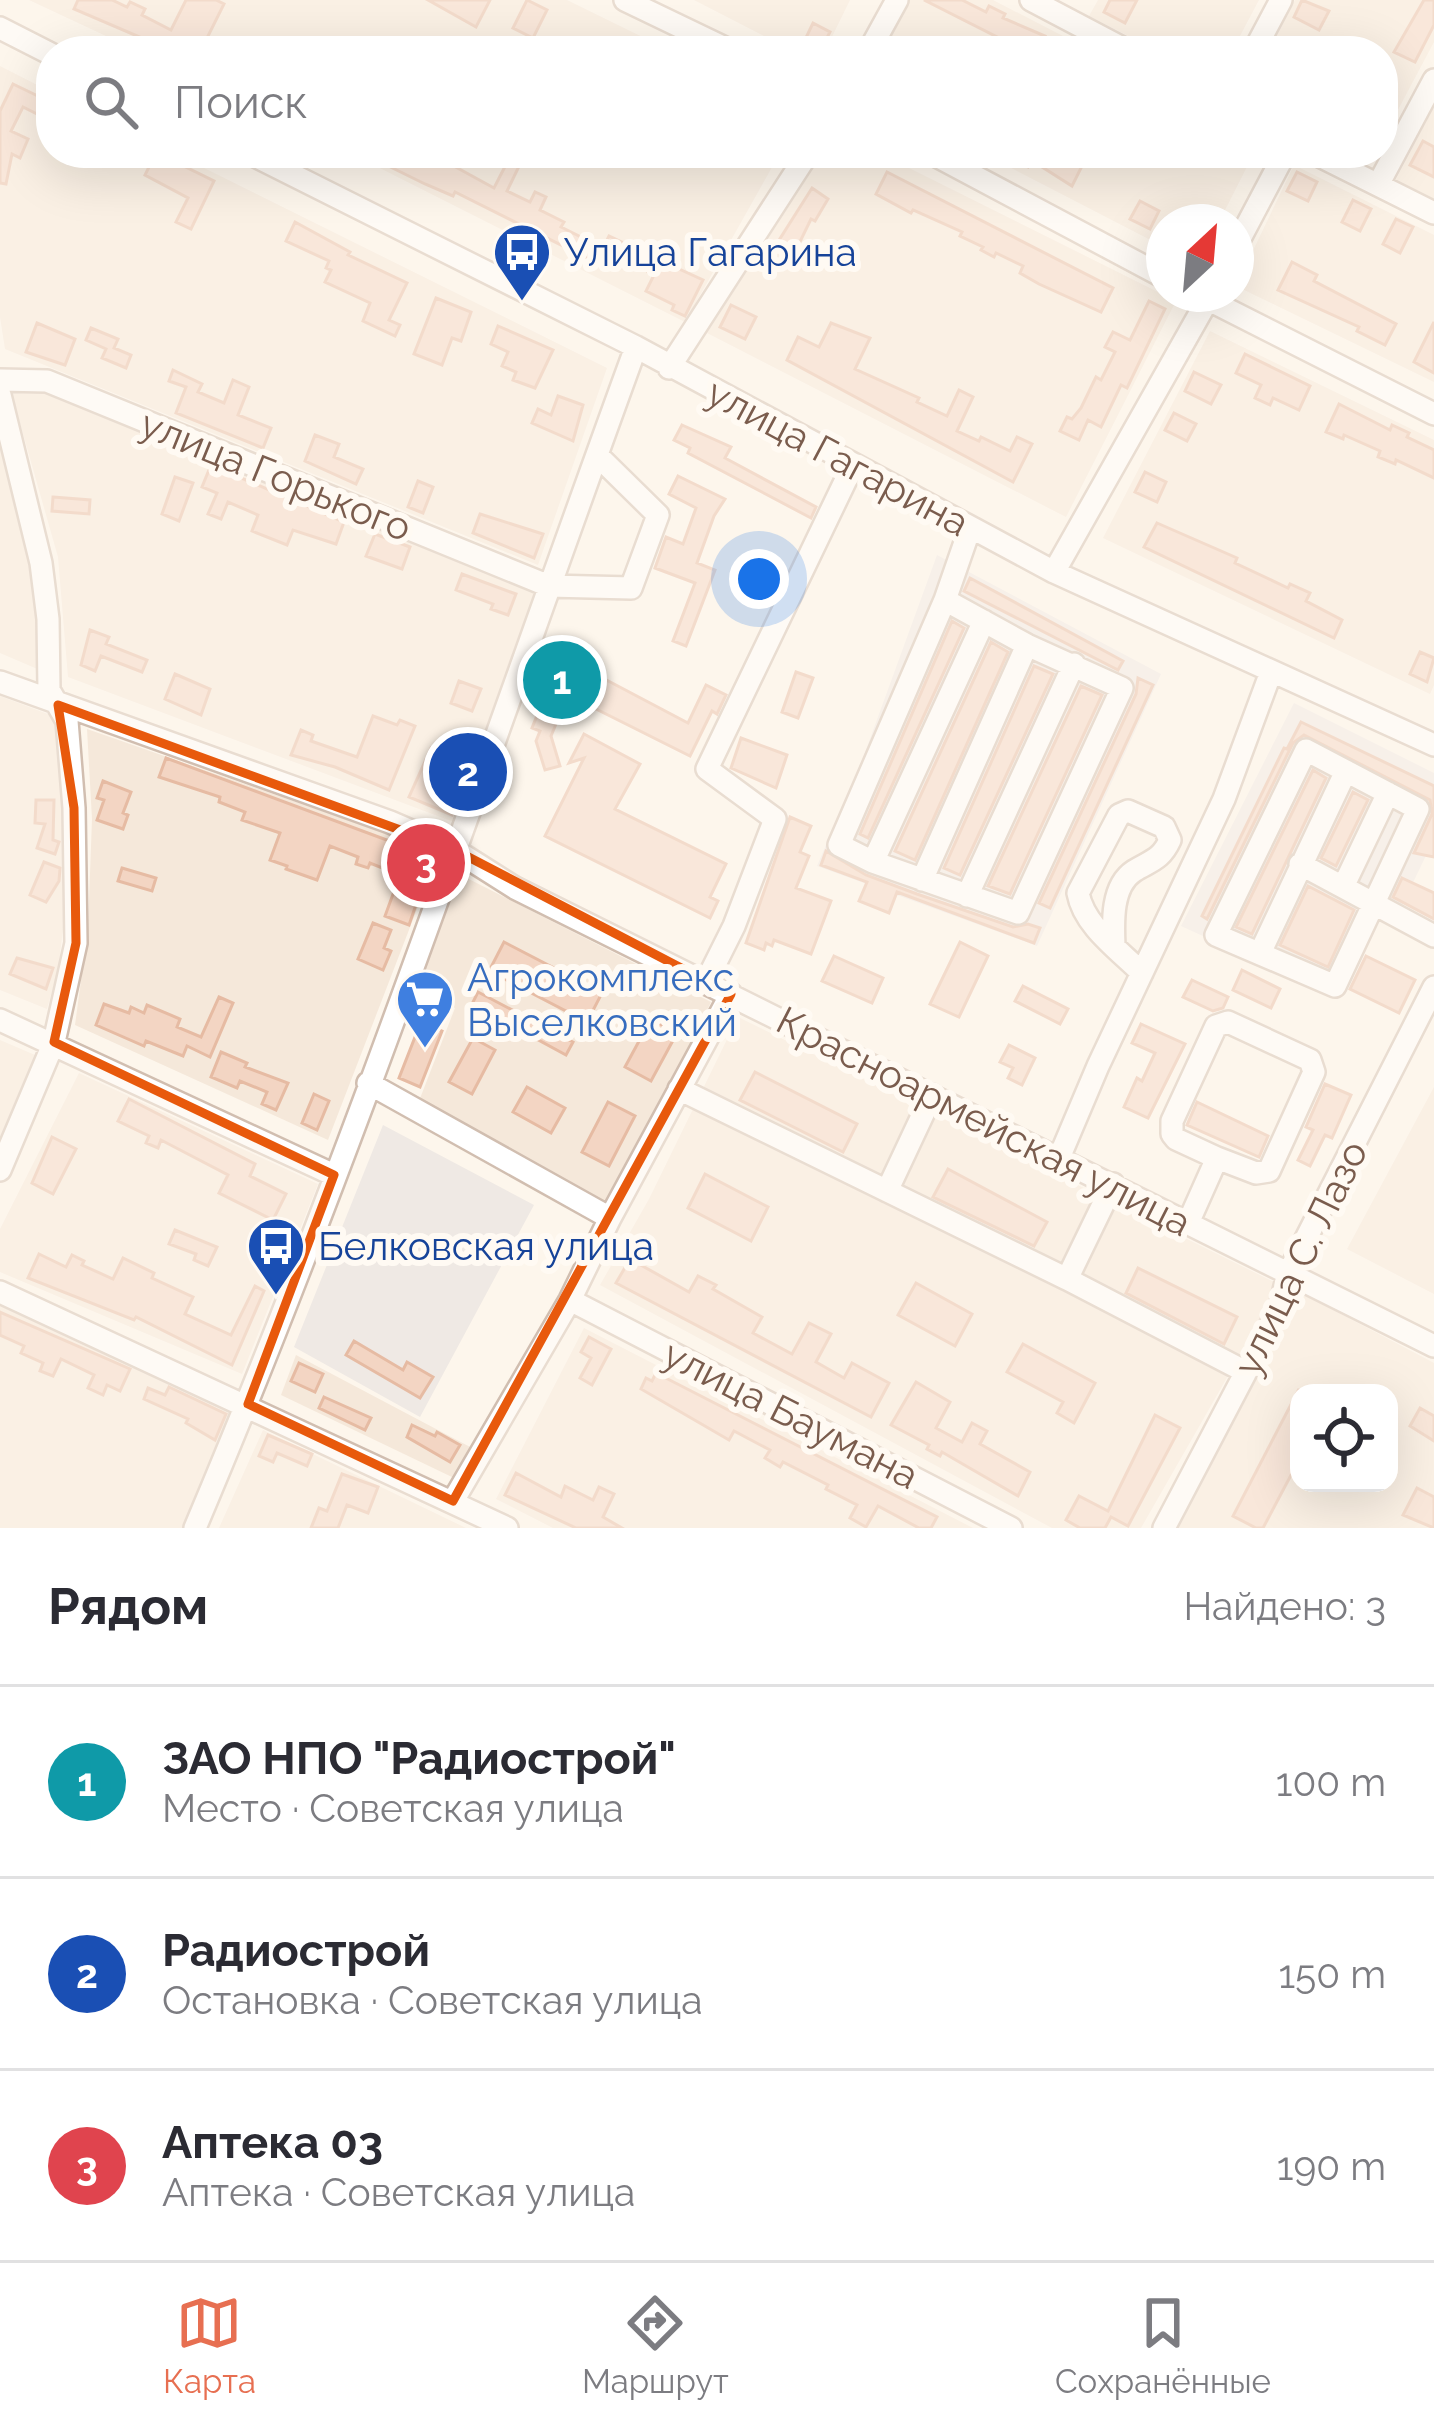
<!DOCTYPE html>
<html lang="ru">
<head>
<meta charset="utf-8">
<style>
	:root { --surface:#fff; --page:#f7f7f7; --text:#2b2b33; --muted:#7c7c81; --line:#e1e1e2; --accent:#e76f51 }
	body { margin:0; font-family:Raleway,sans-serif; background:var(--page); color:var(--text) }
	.controls { position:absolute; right:36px; bottom:36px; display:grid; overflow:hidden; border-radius:24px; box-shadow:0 12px 48px #0002 }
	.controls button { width:108px; height:108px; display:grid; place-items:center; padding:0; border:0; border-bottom:3px solid var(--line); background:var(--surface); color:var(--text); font:60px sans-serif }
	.compass { position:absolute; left:1146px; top:204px; width:108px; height:108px; border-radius:50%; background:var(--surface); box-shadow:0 12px 48px #0002; rotate:26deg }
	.you { position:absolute; left:759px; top:579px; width:42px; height:42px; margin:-30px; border:9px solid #fff; border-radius:50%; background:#1a73e8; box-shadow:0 0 0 18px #1a73e833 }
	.badge { display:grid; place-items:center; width:78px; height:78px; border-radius:50%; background:var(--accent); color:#fff; font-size:39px; font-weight:700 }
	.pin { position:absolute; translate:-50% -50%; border:6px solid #fff; box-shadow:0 3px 12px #0006 }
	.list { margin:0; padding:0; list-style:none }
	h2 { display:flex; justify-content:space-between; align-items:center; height:156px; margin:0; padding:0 48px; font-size:51px }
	h2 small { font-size:39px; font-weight:400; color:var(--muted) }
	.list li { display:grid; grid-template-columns:78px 1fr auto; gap:36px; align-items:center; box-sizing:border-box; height:192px; padding:0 48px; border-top:3px solid var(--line) }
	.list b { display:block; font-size:45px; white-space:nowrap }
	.list p { margin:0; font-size:39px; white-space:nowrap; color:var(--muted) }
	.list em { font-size:39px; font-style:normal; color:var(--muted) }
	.icon { flex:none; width:66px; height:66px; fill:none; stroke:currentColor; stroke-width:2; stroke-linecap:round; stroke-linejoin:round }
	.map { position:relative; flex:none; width:1434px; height:1528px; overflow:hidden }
	.search { position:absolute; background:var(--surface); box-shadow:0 12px 48px #0002; left:36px; right:36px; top:36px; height:132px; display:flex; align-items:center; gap:30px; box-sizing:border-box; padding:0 42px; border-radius:48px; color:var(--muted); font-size:45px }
	.sheet { height:732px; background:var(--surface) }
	nav { display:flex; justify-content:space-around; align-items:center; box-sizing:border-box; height:168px; border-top:3px solid var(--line); background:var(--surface); font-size:33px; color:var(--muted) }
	nav a { display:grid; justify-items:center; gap:6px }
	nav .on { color:var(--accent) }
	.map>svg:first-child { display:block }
	.residential { fill:#f5e8da; fill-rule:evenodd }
	.industrial { fill:#efe9e4 }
	.building { fill:#f3d5c3; stroke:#e6bba3; stroke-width:3 }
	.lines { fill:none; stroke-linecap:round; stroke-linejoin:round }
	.minor-casing { stroke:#d1beb0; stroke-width:26 }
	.minor { stroke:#fff; stroke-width:21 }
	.marked { fill:none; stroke:#e8590c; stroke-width:9; stroke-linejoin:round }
	.labels { text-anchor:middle; stroke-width:12; stroke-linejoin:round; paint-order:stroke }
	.transit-label { font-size:39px; fill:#164399; stroke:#fffaf3; text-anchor:start }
	.street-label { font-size:39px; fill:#7a5c4d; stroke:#fffaf3 }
	.shop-label { font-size:39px; fill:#366cbe; stroke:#fffaf3; text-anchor:start }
</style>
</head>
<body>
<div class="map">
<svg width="1434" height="1528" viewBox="0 0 1434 1528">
	<rect width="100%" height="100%" fill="#fdf6ec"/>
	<!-- residential -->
	<path class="residential" d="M29 0H567L671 51H138Z
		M694 0H850L825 51H793Z
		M909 0H993L1092 51H881Z
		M1098 0H1259L1232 51H1158L1089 16Z
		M1295 0H1434V42L1383 138V51H1268Z
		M0 66 51 92V153H174L607 368 538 565 5 349 0 317Z
		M1434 107V203L1394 183Z
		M350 153H780L685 322Z
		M823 153H879L1176 301 1066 517 707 333Z
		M982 153H1254L1219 222H1164V247Z
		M1294 165 1434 235V382L1236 286Z
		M1210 331 1434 440V685L1430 694 1103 538Z
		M10 388 35 389 543 591 459 824 68 677 58 557Z
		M0 425 39 571 42 671 0 653Z
		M0 696 61 719 65 913 58 970 47 1009 0 990Z
		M87 729 439 852 328 1140 75 1025 88 929 92 819Z
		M457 873 711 1002 613 1201 599 1202 419 1101 455 1008 414 988Z
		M738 1017 1280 1285 1141 1528H1052L600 1285 649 1199Z
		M0 1040 35 1055 0 1137Z
		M79 1073 318 1184 242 1374 0 1272V1229Z
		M1434 1087V1294L1347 1249Z
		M1301 1293 1434 1363V1528H1176ZM1299 1393H1389V1483H1299Z
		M0 1306 231 1410 182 1528H0Z
		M584 1328 973 1528H553L496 1499Z
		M296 1355 472 1448 454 1478 281 1395Z
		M263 1430 466 1528H219Z"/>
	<!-- industrial -->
	<path class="industrial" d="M937 555 1161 674 1037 946 817 866 863 758Z
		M1294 703 1434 773V839L1394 922 1379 915 1338 998 1181 926Z
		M383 1125 534 1205 420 1417 294 1347Z"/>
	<!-- building -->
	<path class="building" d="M78 0H112L127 7 130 2 145 9 142 15 171 30 186 0H216L224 4 206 40 229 51H154L139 44 142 38 74 9Z
		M428 0H490L476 27Z
		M527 0 547 10 533 38 513 28Z
		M924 0H962L986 12 989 6 1005 14 1003 18 1045 36 1037 51H1014L997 42 999 38Z
		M1110 0H1137L1125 23 1104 12Z
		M1302 0 1329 11 1319 30 1294 17Z
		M1424 0H1434V25L1415 62 1394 52Z
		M813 23 830 32 820 51 802 46Z
		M13 84 46 100 39 115 23 107 11 131 28 139 20 158 12 154 6 184 0 183V111Z
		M1423 141 1434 147V177L1410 165Z
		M125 153H157L214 181 191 229 176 222 188 198 145 175 150 165Z
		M362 153H408L425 162 430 153 494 188 512 153 523 158 507 191 530 202 535 192 546 197 540 210 564 222 561 227 603 248 609 236 632 247 625 261 611 254 605 267 455 192 453 196 425 184Z
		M1000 153H1062L1083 164 1072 186 1031 160 1028 167Z
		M887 172 1113 288 1101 312 1039 284 1020 273 1023 266 996 253 994 257 981 250 983 247 960 236 962 232 913 210 911 213 876 194Z
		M1297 172 1317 182 1308 201 1287 191Z
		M812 188 828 199 815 221 811 219 794 254 776 245Z
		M1353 200 1371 209 1360 231 1342 222Z
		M1140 201 1159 211 1150 229 1130 219Z
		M1396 219 1413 227 1400 253 1383 244Z
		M295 222 350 252 348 255 407 283 389 320 400 325 395 336 363 321 370 303 325 282 331 270 326 268 329 261 286 241Z
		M655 258 703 280 685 316 672 310 674 305 646 291 654 275 648 272Z
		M1292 262 1317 275 1314 281 1396 324 1385 345 1357 331 1359 327 1278 290Z
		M436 298 471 312 461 341 452 338 442 365 414 354Z
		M1149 301 1165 309 1127 388 1121 385 1101 427 1088 420 1079 440 1060 431 1067 417 1072 419 1081 408 1096 377 1101 380 1115 352 1105 347 1113 332 1130 340Z
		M731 305 756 317 745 339 720 327Z
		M1434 322V373L1414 362Z
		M37 323 75 339 65 365 26 352Z
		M831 323 870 338 855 369 919 398 917 402 947 416 959 390 973 397 957 431 979 441 981 437 1010 451 1017 437 1032 444 1013 482 787 360 798 337 819 347Z
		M498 326 553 350 535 388 513 380 516 372 502 366 508 352 491 344Z
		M91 328 118 339 114 348 131 355 126 368 102 358 106 349 86 340Z
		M1245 354 1310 386 1299 410 1273 398 1270 405 1255 398 1261 385 1236 373Z
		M173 370 202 384 198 392 224 403 233 380 249 387 238 415 271 428 263 448 176 413 186 387 169 381Z
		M1194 372 1221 385 1211 404 1185 391Z
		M558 396 583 405 573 441 532 423 538 409 551 415Z
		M1339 404 1390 430 1392 425 1409 433 1407 437 1434 450V478L1396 460 1395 464 1378 457 1380 451 1344 435 1343 439 1326 432Z
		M1174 413 1196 424 1187 441 1165 430Z
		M682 425 731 447 725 458 816 507 811 518 688 453 690 448 674 440Z
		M315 435 339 444 334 457 363 469 356 484 305 461Z
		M211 465 344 522 336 544 293 530 287 545 252 531 258 515 228 502 221 519 208 514 217 493 202 487Z
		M1145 472 1166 482 1157 502 1135 492Z
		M678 476 725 499 714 516 697 563 715 570 686 646 673 641 695 583 655 568 666 537 683 544 696 508 669 494Z
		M175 477 193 483 179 521 162 514Z
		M418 481 433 487 423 513 408 507Z
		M53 497 90 500 89 514 52 511Z
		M480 514 543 534 534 558 473 533Z
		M1157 523 1237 558 1235 563 1288 588 1290 584 1310 593 1306 601 1342 620 1334 638 1144 547Z
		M375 534 410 547 402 569 366 556Z
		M462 574 516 594 508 615 491 609 493 604 456 590Z
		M970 578 1123 661 1118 670 964 591Z
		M952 621 964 628 868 838 860 834Z
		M90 630 109 637 106 644 147 660 142 672 101 656 95 671 81 665Z
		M991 642 1008 652 915 860 895 851Z
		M1420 652 1434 658 1427 682 1410 674Z
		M561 656 688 723 706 685 726 695 717 714 712 711 690 756 568 695 551 736 560 766 545 770 536 741 540 731 532 728Z
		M1034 666 1053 674 960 875 944 868Z
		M796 672 813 678 798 718 782 712Z
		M175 674 210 689 201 715 165 699Z
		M1138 678 1153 685 1050 908 1039 903 1136 694Z
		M459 681 481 689 472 711 451 703Z
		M1081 686 1102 695 1010 894 988 886Z
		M373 716 397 725 400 720 415 726 389 790 335 767 291 755 301 730 313 735 311 741 357 757Z
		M1301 722 1434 786V857L1414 853 1432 814 1430 800 1304 735 1293 743 1207 919 1202 916 1284 748 1287 749Z
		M584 734 640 764 615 809 726 864 710 897 718 901 710 918 545 836 584 758 569 763Z
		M741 738 787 755 776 788 731 768Z
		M431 748 470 765 452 815 409 797Z
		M166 758 427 855 430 864 409 925 385 916 400 875 370 863 368 868 356 864 358 857 330 846 317 880 286 869 287 866 270 860 280 833 242 820 245 812 219 802 220 797 159 777Z
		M1313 770 1326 778 1252 934 1236 927Z
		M103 781 131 792 123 813 128 815 123 829 97 820 104 800 97 798Z
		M1353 792 1368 800 1336 866 1321 858Z
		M36 800H54L53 840 59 842 55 854 37 848 45 824 35 823Z
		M790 817 811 826 800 852 809 856 796 888 831 901 811 954 774 940 772 946 766 943 764 950 746 943Z
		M826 851 866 875 917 894 1013 927 1028 924 1040 928 1034 943 897 892 889 913 859 901 867 882 821 865Z
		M44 862 60 868 59 881 46 902 30 895Z
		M122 868 156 878 152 891 118 881Z
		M1402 878 1434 893V919L1393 897Z
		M1308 886 1354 910 1328 967 1280 945Z
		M373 923 391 930 384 948 391 951 383 970 358 959Z
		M504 942 602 993 587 1022 489 971Z
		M960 942 988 956 959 1017 930 1004Z
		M834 956 883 978 872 1003 822 981Z
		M1366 956 1415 980 1399 1013 1350 989Z
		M17 958 53 968 46 989 10 974Z
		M1242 970 1280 989 1271 1008 1233 990Z
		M1192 980 1228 997 1223 1008 1213 1011 1183 997Z
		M1023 986 1068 1009 1060 1024 1015 1001Z
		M478 992 573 1042 566 1055 472 1004Z
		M219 997 233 1003 210 1057 187 1046 183 1056 146 1041 144 1046 96 1025 104 1004 129 1013 131 1007 144 1013 147 1005 180 1019 177 1027 201 1037Z
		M651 1019 677 1033 651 1081 625 1067Z
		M1141 1024 1185 1044 1148 1118 1124 1107 1137 1078 1142 1081 1155 1053 1132 1043Z
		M427 1025 442 1031 420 1087 399 1078 417 1032Z
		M473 1038 495 1050 472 1094 449 1082Z
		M1009 1045 1035 1058 1022 1085 1008 1078 1013 1068 1000 1062Z
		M221 1052 247 1063 245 1067 288 1083 276 1110 262 1104 267 1092 240 1081 237 1088 211 1077Z
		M755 1072 857 1124 843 1152 740 1100Z
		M1325 1084 1351 1095 1332 1138 1325 1135 1310 1166 1298 1160 1313 1130 1306 1127Z
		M527 1087 565 1108 551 1133 513 1112Z
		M314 1094 329 1101 317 1130 302 1123Z
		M129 1099 255 1164 250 1176 286 1194 273 1220 219 1193 228 1175 161 1140 158 1148 146 1143 149 1136 118 1121Z
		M608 1102 635 1116 609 1166 582 1152Z
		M1197 1102 1268 1136 1259 1157 1187 1125Z
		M52 1137 76 1149 53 1194 32 1183Z
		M948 1169 1047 1222 1034 1246 933 1197Z
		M705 1174 768 1207 751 1241 688 1208Z
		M175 1230 217 1247 208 1266 194 1260 196 1254 169 1244Z
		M39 1254 66 1267 72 1255 84 1261 82 1265 113 1279 123 1258 154 1273 152 1278 193 1297 185 1314 231 1335 255 1286 264 1291 232 1365 136 1317 134 1320 28 1278Z
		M630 1259 689 1292 698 1276 716 1285 713 1289 762 1317 753 1333 792 1354 809 1323 831 1334 816 1362 844 1378 852 1363 889 1383 871 1417 616 1283Z
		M1138 1268 1237 1317 1224 1344 1126 1293Z
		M916 1283 972 1314 955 1346 898 1315Z
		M0 1312 130 1369 120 1391 107 1385 103 1395 88 1388 94 1375 61 1359 53 1376 40 1371 43 1363 21 1353 24 1346 0 1335Z
		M589 1337 611 1349 592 1385 580 1378 591 1358 581 1352Z
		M354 1341 403 1370 407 1362 433 1377 420 1398 346 1355Z
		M1023 1344 1095 1383 1074 1423 1057 1413 1063 1402 1007 1372Z
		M299 1363 323 1374 315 1392 291 1381Z
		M656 1373 937 1517 931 1528H919L878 1506 866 1527 850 1518 857 1505 826 1489 828 1485 783 1462 780 1467 765 1458 770 1450 734 1431 729 1440 641 1389 646 1378 652 1381Z
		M916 1382 950 1402 936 1428 962 1442 972 1423 987 1431 980 1444 1030 1472 1018 1496 942 1452 940 1456 927 1449 929 1445 891 1425Z
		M169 1387 226 1414 215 1440 186 1423 188 1419 144 1399 148 1388 165 1395Z
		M1299 1389V1460L1263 1528H1256L1233 1516Z
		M324 1397 371 1418 365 1430 319 1408Z
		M1420 1408 1434 1416V1441L1410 1426Z
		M1155 1415 1180 1428 1128 1526 1111 1517 1105 1528H1080L1066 1520 1079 1496 1108 1511Z
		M412 1425 435 1436 437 1432 460 1445 450 1462 407 1437Z
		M268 1435 312 1454 307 1466 277 1453 273 1462 259 1456Z
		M516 1473 561 1497 565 1486 593 1500 599 1487 614 1494 603 1517 622 1528H576L505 1495Z
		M342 1474 378 1487 368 1513 347 1505 338 1528H311L319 1508 327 1511Z
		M1417 1488 1434 1497V1528L1403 1515Z"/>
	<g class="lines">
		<!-- minor casing -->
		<g class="minor-casing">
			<path id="minor" d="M625 0 731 51
				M1031 0 1128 51
				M0 28 51 54
				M869 51 897 0
				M1254 51 1281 0
				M249 153 636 347 1054 572 1434 745
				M931 153 1164 277
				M1314 153 1434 213
				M1379 183 1434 80
				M1236 246 1285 153
				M1197 294 1434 414
				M669 368 808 153
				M0 380 47 381 549 586 631 588 658 515 597 455
				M0 395 41 563 48 619 49 690 67 721 74 808 76 943 54 1042 0 1170
				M1054 572 1211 294
				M945 600 1027 645 1122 688 1018 913 873 862 839 845 945 600 970 528
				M0 682 390 822 455 850 515 888 1434 1346
				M1306 750 1418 809 1335 986 1216 935Z
				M873 862 984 621
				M1300 864 1434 936
				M922 880 1027 645
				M1343 887 1388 793
				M967 896 1074 664
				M1114 946C1113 923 1111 886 1134 871 1150 861 1161 860 1170 840L1164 827 1128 811 1119 815 1078 893C1084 926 1119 950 1142 973
				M1260 953 1346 771
				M706 982 734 926 775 819 707 769 853 465
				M0 1020 334 1175
				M368 1083 610 1218
				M679 1089 1067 1279 1246 1372
				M1059 1158 1098 1066 1224 799 1271 672
				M887 1191 932 1095
				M1188 1223 1217 1158 1176 1139 1172 1134V1121L1216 1026 1228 1022 1310 1060 1314 1072 1269 1171 1256 1173 1217 1158
				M1067 1279 1113 1184
				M0 1292 507 1528
				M570 1300 1011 1528
				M453 1501 570 1300 610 1218 731 994
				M195 1528C359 1141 492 741 636 347
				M1164 1528 1280 1307 1288 1274 1434 987"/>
		</g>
		<!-- minor -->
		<use href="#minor" class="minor"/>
	</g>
	<!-- marked area -->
	<path d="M0 0H1434V1528H0ZM58 705 455 850 731 994 453 1501 248 1404 334 1175 54 1042 76 943 74 808Z" fill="#fdf6ec" fill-opacity=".55" fill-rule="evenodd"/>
	<path class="marked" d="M58 705 455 850 731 994 453 1501 248 1404 334 1175 54 1042 76 943 74 808Z"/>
	<!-- icons -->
	<defs>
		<g id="bus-pin" transform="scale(3)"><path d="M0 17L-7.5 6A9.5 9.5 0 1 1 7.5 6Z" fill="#1a4fb4" stroke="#fffaf3"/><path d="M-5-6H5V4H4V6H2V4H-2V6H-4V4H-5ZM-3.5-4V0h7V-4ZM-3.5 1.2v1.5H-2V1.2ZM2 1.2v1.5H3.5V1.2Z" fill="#fff"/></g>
		<g id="supermarket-pin" transform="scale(3)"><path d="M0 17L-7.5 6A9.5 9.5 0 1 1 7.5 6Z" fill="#3f7fe0" stroke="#fffaf3"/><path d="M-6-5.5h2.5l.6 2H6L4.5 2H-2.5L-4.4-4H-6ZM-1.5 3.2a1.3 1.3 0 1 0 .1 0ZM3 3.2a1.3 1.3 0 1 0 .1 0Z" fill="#fff"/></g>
	</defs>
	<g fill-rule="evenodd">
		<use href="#bus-pin" x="522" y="252"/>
		<use href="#supermarket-pin" x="425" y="999"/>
		<use href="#bus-pin" x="276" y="1246"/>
	</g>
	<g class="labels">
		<!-- transit labels -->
		<g class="transit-label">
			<text x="564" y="266">Улица Гагарина</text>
			<text x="318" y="1260">Белковская улица</text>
		</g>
		<!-- street labels -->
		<g class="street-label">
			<text transform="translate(838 457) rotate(28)" y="14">улица Гагарина</text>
			<text transform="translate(276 475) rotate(22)" y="14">улица Горького</text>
			<text transform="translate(984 1121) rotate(27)" y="14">Красноармейская улица</text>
			<text transform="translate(1300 1258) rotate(-64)" y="14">улица С. Лазо</text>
			<text transform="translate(791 1414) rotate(27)" y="14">улица Баумана</text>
		</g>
		<!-- shop labels -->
		<g class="shop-label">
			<text x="467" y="991">Агрокомплекс<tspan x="467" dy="45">Выселковский</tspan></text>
		</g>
	</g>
</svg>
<div class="controls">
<button><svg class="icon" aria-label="locate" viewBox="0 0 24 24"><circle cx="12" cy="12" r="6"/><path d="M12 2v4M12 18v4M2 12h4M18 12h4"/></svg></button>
</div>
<svg class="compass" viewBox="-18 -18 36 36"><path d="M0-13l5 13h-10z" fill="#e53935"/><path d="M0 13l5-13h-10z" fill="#7c7c81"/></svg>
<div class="you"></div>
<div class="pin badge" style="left:562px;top:680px;background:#0f9aa8">1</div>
<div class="pin badge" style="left:468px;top:772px;background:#1a4fb4">2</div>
<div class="pin badge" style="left:426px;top:863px;background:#e0444e">3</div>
<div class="search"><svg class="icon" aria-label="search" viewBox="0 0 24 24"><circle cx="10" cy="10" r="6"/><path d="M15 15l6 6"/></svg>Поиск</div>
</div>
<section class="sheet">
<h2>Рядом<small>Найдено: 3</small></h2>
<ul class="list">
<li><span class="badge" style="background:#0f9aa8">1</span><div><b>ЗАО НПО &quot;Радиострой&quot;</b><p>Место · Советская улица</p></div><em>100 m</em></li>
<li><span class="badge" style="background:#1a4fb4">2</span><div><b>Радиострой</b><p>Остановка · Советская улица</p></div><em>150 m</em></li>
<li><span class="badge" style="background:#e0444e">3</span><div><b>Аптека 03</b><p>Аптека · Советская улица</p></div><em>190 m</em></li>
</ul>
</section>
<nav>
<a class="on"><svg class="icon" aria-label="map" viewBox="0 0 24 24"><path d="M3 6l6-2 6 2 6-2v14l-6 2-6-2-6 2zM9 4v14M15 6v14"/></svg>Карта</a>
<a><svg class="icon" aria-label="directions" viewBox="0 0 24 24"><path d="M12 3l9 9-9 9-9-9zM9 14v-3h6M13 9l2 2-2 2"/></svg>Маршрут</a>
<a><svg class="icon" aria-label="saved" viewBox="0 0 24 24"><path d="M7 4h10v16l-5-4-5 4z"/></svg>Сохранённые</a>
</nav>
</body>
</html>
